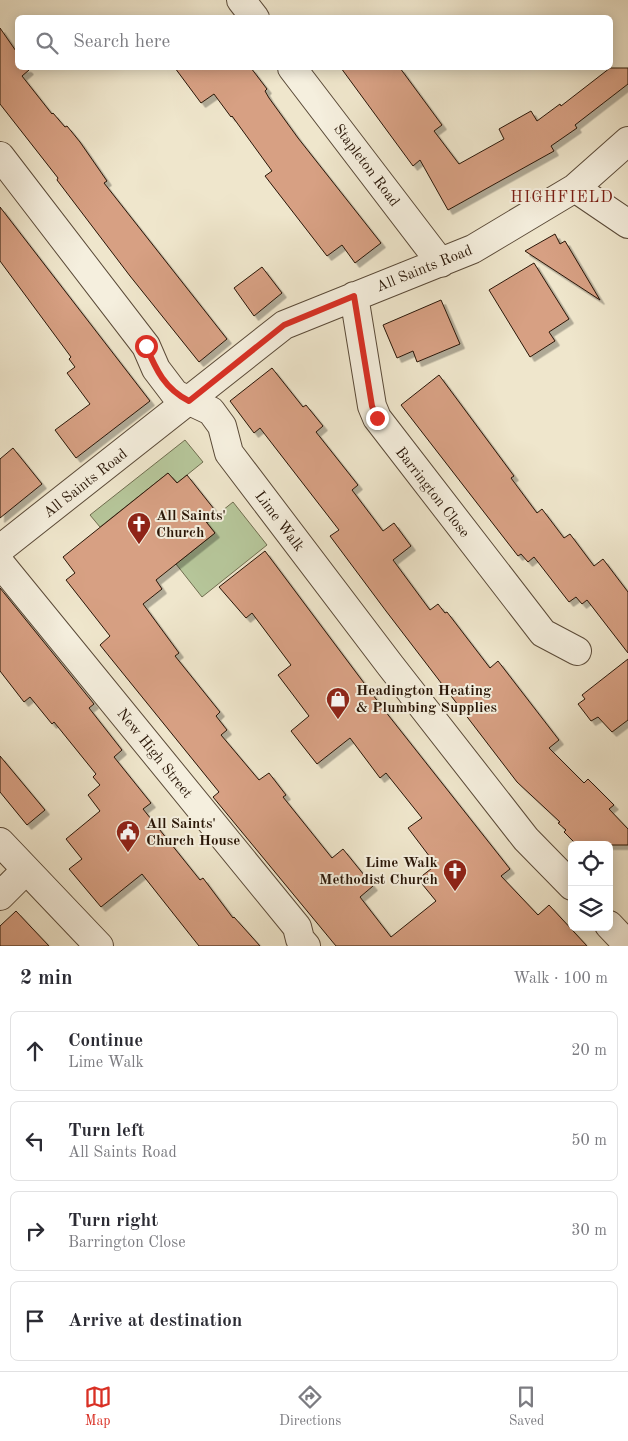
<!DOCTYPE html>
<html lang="en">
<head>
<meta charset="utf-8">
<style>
	:root { --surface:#fff; --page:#f7f7f7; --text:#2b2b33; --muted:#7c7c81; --line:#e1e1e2; --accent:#d93025 }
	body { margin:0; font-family:"Old Standard TT",serif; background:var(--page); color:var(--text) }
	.controls { position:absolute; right:15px; bottom:15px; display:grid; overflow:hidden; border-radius:8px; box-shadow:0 2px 12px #0003 }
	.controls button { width:45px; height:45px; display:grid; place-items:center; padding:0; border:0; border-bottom:1px solid var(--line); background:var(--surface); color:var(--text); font:25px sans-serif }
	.stop { position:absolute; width:15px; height:15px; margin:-11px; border:4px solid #d93025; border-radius:50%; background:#fff }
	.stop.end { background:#d93025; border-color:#fff; box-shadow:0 1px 5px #0008 }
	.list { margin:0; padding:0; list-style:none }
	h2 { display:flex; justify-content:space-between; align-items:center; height:65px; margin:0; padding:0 20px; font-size:21px }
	h2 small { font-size:16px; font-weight:400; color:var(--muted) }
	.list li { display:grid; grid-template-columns:32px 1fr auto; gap:15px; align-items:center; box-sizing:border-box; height:80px; margin:0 10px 10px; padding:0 10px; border:1px solid var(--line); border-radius:8px }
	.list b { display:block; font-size:19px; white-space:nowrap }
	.list p { margin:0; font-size:16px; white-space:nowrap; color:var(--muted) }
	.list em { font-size:16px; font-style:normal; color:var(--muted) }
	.icon { flex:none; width:28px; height:28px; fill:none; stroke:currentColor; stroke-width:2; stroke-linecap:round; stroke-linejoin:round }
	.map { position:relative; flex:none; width:628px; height:946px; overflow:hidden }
	.search { position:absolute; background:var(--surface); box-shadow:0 2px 12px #0003; left:15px; right:15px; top:15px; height:55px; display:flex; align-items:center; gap:12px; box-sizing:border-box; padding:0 18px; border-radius:8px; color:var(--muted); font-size:19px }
	.sheet { height:425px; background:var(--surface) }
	nav { display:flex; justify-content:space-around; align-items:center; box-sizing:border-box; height:70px; border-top:1px solid var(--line); background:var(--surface); font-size:14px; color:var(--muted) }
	nav a { display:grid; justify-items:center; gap:2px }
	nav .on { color:var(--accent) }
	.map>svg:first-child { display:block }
	.green { fill:#b6c69a; stroke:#706e50 }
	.building { fill:#d7a083; stroke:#291607; filter:url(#shadow) }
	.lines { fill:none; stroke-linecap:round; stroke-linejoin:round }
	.minor-casing { stroke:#5a4a38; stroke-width:30 }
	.tertiary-casing { stroke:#5a4a38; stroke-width:30 }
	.minor { stroke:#f5efde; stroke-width:28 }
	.tertiary { stroke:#f5efde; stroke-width:28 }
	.route { stroke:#d93025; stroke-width:6 }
	.labels { text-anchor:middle; stroke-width:4; stroke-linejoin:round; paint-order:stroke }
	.street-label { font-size:15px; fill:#291607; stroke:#f5efde }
	.poi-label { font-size:15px; font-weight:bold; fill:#291607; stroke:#f5efde; text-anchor:start }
	.neighbourhood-label { font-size:16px; letter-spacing:1px; fill:#7a1f14; stroke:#f5efde }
</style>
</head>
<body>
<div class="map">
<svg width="628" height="946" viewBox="0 0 628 946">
	<defs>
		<filter id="shadow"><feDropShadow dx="4.5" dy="4.5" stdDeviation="0" flood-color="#0004"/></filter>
	</defs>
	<rect width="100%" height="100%" fill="#efe6cc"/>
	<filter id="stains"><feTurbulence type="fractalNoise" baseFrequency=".004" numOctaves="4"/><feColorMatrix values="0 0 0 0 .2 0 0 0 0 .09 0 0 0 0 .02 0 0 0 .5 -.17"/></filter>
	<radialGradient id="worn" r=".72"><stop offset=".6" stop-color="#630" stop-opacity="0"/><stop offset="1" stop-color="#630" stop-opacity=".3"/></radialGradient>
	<!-- green -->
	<path class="green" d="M185 440 203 462 177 483 168 473 100 527 90 515Z
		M233 502 267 545 202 597 176 564 215 533 207 523Z"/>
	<!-- building -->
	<path class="building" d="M0 28 18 54V68H27L29 70 22 76 52 114 53 113 65 127 67 126 80 142 107 181 104 183 227 339 199 362 130 276 57 180 58 178 0 104Z
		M175 68H251L267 89 265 91 269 98 298 138 381 243 355 263 342 245 327 256 265 176 272 171 232 116 231 117 214 94 201 103Z
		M341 68H400L442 125 434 131 459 164 504 139 499 129 531 111 537 121 560 104 561 106 610 68H628V84L575 125 577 128 551 146 554 151 448 210 420 160 413 166Z
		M0 207 150 401 76 458 55 430 90 404 67 373 75 367 69 359 71 357 0 261Z
		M555 234 560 244 565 241 600 300 525 251Z
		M534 263 569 319 549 332 555 341 530 357 489 290Z
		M262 267 282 293 254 316 234 288Z
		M441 300 460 344 417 362 413 351 397 358 383 325Z
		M272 368 303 407 306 405 323 426 316 432 358 485 352 490 383 531 394 523 411 546 393 560 430 610 438 604 445 613 447 612 490 668 498 661 559 740 549 748 584 783 588 779 614 805 609 809 628 829V845H577L564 832 566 830 558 823 560 822 517 782 386 611 330 536 339 530 260 428 254 433 230 401Z
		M439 375 514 476 511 478 537 513 542 509 564 538 570 534 594 566 603 559 628 592V653L587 600 582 604 576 597 569 602 534 557 528 562 521 554 518 556 401 405Z
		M13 448 42 484 0 518V459Z
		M168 473 177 483 187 475 214 509 203 518 215 533 156 580 162 589 143 604 179 653 175 656 220 712 216 716 227 730 221 735 259 780 269 773 286 795 283 797 332 858 343 849 373 886 360 897 391 937 436 901 418 879 436 865 408 828 422 818 386 773 380 778 350 738 317 764 291 731 309 716 278 675 291 665 252 613 246 618 219 587 265 551 385 711 510 869 501 876 538 915 549 905 587 946H336L213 797 219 792 100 645 110 636 66 580 75 573 63 557Z
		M0 588 94 704 89 708 122 750 114 757 151 803 143 809 200 880 203 878 233 918 234 917 260 946H199L142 874 101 907 69 869 82 859 66 839 100 811 88 795 100 785 93 777 96 774 54 722 52 724 30 697 24 702 0 671Z
		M628 659V720L612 732 598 717 591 721 578 704 585 699 582 695Z
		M0 756 45 810 27 825 0 792Z
		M16 911 31 927 49 946H0V926Z"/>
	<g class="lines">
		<!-- minor casing -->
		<g class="minor-casing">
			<path id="minor" d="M241 0 255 18
				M292 68 441 263
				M575 188 628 224
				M354 296 372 406 377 418 543 633 577 651
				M0 549 284 325 473 249 575 188 628 141
				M0 563 297 927 300 939 306 946
				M0 842 99 946
				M0 896 26 870"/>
		</g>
		<!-- tertiary casing -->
		<g class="tertiary-casing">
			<path id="tertiary" d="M0 156 146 346 156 369 175 394 211 411 222 426 229 453 390 665 526 839 572 886
				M609 925 628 945"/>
		</g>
		<!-- minor -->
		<use href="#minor" class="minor"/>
		<!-- tertiary -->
		<use href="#tertiary" class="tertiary"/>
	</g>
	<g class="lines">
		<!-- route -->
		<path class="route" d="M146 346C156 370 165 389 189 401L284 325 354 296 372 406 377 418"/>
	</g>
	<!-- icons -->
	<defs>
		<g id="church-pin" transform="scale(1.25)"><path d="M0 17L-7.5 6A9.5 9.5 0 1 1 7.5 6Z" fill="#8f2418" stroke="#f5efde"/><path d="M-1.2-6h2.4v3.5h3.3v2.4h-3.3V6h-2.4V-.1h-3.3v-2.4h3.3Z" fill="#fff"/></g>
		<g id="shop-pin" transform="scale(1.25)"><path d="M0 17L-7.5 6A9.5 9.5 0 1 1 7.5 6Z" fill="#8f2418" stroke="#f5efde"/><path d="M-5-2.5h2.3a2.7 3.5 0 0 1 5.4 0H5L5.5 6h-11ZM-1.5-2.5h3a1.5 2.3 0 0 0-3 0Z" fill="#fff"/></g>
		<g id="civic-pin" transform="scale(1.25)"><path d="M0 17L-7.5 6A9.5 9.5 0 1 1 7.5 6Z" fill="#8f2418" stroke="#f5efde"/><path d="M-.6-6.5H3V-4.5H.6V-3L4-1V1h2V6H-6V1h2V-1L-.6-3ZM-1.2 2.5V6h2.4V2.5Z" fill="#fff"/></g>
	</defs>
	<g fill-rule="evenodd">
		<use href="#church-pin" x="139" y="524"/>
		<use href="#shop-pin" x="338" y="699"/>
		<use href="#civic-pin" x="128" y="832"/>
		<use href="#church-pin" x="455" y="871"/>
	</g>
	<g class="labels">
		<!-- street labels -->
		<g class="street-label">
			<text transform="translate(367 165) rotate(53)" y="5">Stapleton Road</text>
			<text transform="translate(424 268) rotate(-22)" y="5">All Saints Road</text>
			<text transform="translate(85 483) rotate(-38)" y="5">All Saints Road</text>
			<text transform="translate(433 492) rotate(52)" y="5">Barrington Close</text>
			<text transform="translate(280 521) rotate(53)" y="5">Lime Walk</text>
			<text transform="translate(155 753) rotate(51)" y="5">New High Street</text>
		</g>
		<!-- poi labels -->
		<g class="poi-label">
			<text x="156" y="520">All Saints'<tspan x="156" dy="17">Church</tspan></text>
			<text x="356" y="695">Headington Heating<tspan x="356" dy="17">&amp; Plumbing Supplies</tspan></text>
			<text x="146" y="828">All Saints'<tspan x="146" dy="17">Church House</tspan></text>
			<text x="438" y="867" text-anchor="end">Lime Walk<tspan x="438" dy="17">Methodist Church</tspan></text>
		</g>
		<!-- neighbourhood labels -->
		<g class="neighbourhood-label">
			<text x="562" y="202">HIGHFIELD</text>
		</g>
	</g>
	<rect width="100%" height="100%" filter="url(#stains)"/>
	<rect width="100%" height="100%" fill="url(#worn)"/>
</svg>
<div class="controls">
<button><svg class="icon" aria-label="locate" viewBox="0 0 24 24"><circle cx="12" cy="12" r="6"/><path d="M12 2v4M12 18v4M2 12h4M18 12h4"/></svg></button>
<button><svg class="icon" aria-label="layers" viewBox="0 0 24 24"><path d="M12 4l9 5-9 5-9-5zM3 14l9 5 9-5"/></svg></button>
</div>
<div class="stop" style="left:146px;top:346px"></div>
<div class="stop end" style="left:377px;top:418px"></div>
<div class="search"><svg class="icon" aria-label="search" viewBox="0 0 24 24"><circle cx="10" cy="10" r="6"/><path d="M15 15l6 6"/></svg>Search here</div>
</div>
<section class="sheet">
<h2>2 min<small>Walk · 100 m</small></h2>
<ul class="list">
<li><svg class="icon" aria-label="ahead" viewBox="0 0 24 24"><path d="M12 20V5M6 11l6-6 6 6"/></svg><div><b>Continue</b><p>Lime Walk</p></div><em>20 m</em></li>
<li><svg class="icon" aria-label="left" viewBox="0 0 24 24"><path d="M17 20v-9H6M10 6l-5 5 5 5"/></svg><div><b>Turn left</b><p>All Saints Road</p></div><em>50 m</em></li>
<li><svg class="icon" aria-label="right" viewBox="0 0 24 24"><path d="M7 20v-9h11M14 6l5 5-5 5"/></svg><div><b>Turn right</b><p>Barrington Close</p></div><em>30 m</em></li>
<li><svg class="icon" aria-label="arrive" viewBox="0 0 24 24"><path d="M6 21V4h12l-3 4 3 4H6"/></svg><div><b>Arrive at destination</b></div></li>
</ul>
</section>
<nav>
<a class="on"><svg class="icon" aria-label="map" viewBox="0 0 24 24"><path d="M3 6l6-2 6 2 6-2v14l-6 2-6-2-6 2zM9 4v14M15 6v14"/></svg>Map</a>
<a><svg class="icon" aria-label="directions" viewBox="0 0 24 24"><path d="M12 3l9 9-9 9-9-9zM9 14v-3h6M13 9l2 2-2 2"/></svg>Directions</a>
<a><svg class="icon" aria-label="saved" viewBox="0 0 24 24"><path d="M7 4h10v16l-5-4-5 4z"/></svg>Saved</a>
</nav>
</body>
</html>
